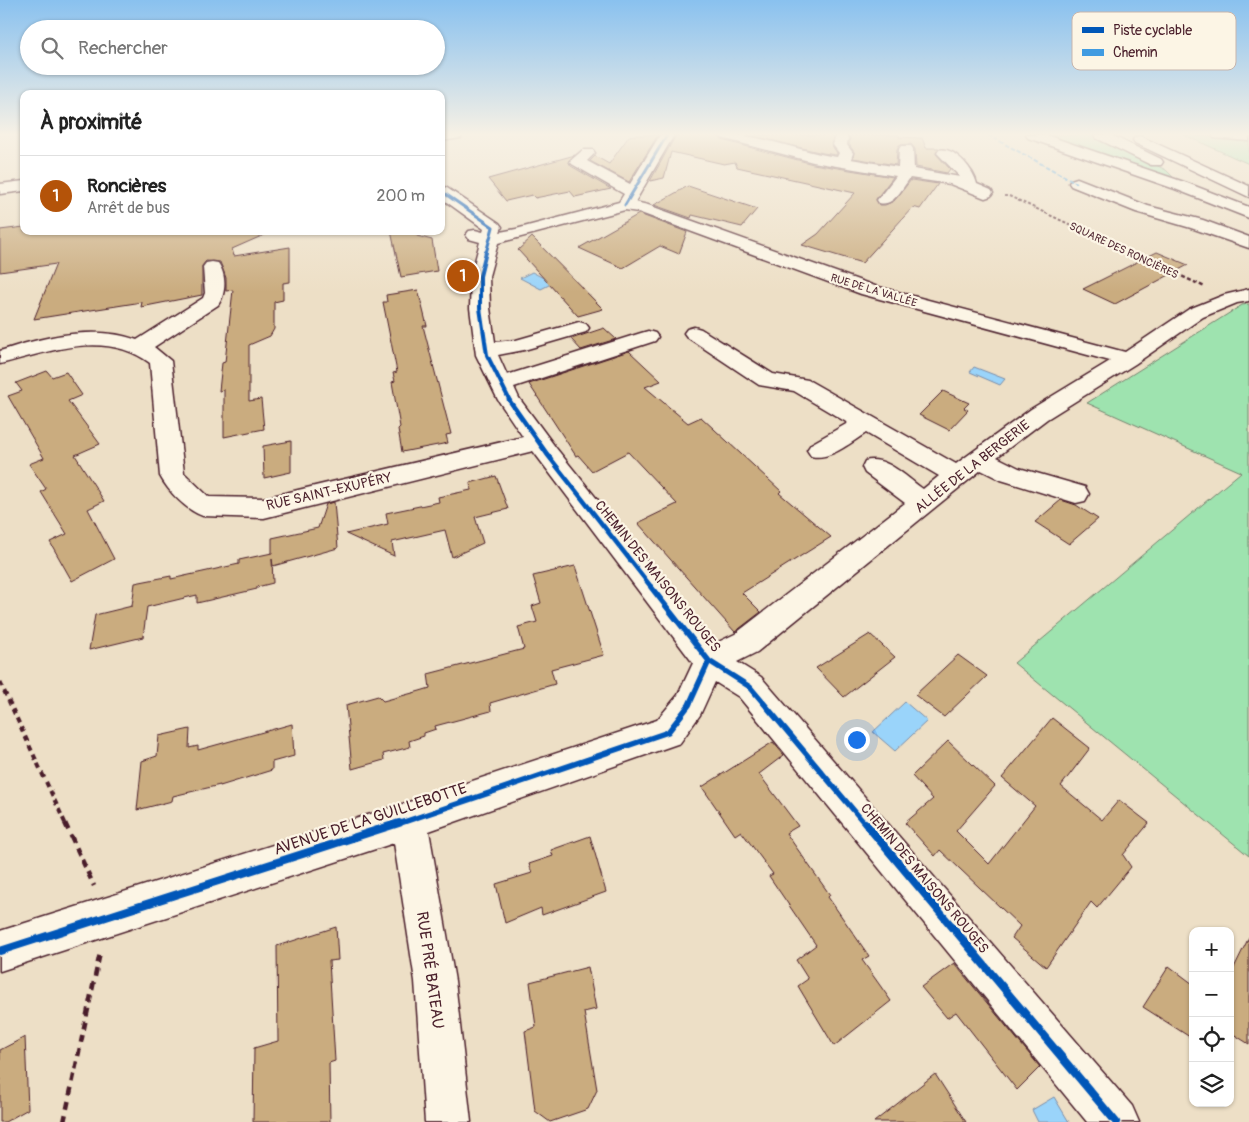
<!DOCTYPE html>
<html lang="fr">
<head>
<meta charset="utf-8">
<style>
	:root { --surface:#fff; --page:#f6f6f6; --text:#222; --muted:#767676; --line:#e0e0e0; --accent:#b45309 }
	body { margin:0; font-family:Pangolin,sans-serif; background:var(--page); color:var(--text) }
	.controls { position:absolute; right:15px; bottom:15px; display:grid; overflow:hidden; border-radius:10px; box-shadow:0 1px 4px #0004 }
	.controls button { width:45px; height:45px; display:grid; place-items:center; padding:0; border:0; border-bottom:1px solid var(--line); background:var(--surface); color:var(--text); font:25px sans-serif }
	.you { position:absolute; left:856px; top:739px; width:18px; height:18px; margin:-12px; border:4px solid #fff; border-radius:50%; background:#1a73e8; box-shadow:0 0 0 8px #1a73e833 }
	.badge { display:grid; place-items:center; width:32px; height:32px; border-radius:50%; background:var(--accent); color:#fff; font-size:16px; font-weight:700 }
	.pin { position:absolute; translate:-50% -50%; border:2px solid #fff; box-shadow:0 1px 5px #0006 }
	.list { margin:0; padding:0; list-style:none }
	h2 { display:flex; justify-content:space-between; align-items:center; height:65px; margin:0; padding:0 20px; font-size:21px }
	h2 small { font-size:16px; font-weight:400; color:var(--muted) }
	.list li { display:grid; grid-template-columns:32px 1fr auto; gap:15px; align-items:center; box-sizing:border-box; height:80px; padding:0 20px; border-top:1px solid var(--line) }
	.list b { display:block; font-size:19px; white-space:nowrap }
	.list p { margin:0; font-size:16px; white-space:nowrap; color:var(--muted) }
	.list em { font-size:16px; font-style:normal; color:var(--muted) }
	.icon { flex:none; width:28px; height:28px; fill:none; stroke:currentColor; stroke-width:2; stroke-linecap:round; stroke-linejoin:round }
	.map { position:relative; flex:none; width:1249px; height:1122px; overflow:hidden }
	.search { position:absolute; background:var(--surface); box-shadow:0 1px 4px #0004; left:20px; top:20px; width:425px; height:55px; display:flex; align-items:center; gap:12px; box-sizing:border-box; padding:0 18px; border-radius:28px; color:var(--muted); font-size:19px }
	.panel { position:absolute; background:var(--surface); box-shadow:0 1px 4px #0004; left:20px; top:90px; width:425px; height:145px; border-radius:10px }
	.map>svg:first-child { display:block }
	.green { fill:#9ee3af; stroke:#74816d }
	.water { fill:#9ad4fa; stroke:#7a8ca7 }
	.building { fill:#caac7f; stroke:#4a1f2b }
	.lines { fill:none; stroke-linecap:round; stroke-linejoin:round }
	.minor-casing { stroke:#4a1f2b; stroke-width:3 }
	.major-casing { stroke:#4a1f2b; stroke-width:3 }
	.highway-casing { stroke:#4a1f2b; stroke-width:3 }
	.path-far3 { stroke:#4a1f2b; stroke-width:2; stroke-dasharray:3 2; stroke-linecap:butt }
	.path-far2 { stroke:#4a1f2b; stroke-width:2.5; stroke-dasharray:4 2.5; stroke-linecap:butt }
	.path-far1 { stroke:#4a1f2b; stroke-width:4; stroke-dasharray:5.5 4.5; stroke-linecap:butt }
	.path { stroke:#4a1f2b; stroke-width:4.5; stroke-dasharray:8 5.5; stroke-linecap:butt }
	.minor { fill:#fcf5e5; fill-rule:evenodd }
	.major { fill:#fcf5e5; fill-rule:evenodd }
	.highway { fill:#fcf5e5; fill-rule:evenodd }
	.quiet { stroke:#409be1; stroke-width:2; stroke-dasharray:4.5 2; stroke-linecap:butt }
	.cycleway-far4-casing { stroke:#fcf5e5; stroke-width:5 }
	.cycleway-far3-casing { stroke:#fcf5e5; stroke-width:6 }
	.cycleway-far2-casing { stroke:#fcf5e5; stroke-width:8 }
	.cycleway-far1-casing { stroke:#fcf5e5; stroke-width:9 }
	.cycleway-casing { stroke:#fcf5e5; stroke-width:11 }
	.cycleway-far4 { stroke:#0057b8; stroke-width:3 }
	.cycleway-far3 { stroke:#0057b8; stroke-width:4 }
	.cycleway-far2 { stroke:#0057b8; stroke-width:4.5 }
	.cycleway-far1 { stroke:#0057b8; stroke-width:5.5 }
	.cycleway { stroke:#0057b8; stroke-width:8 }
	.labels { text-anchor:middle; stroke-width:4.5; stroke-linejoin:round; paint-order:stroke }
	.far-street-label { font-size:11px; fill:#4a1f2b; stroke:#fcf5e5 }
	.street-label { font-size:14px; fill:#4a1f2b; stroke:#fcf5e5 }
	.near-street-label { font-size:16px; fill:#4a1f2b; stroke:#fcf5e5 }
	.key { fill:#fcf5e5; stroke:#c7b5ad; stroke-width:1 }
	.key-label { font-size:14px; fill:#4a1f2b }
</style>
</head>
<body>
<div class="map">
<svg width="1249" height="1122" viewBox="0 0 1249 1122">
	<rect width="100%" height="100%" fill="#eddfc6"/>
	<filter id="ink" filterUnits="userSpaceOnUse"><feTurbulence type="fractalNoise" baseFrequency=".02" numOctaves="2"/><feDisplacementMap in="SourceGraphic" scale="10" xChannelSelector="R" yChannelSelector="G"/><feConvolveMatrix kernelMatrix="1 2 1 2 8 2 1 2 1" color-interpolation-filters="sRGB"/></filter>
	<g filter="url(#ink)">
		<!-- green -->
		<path class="green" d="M1039 135H1094L1166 170 1174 178 1172 179Z
			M1184 135 1249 140V164Z
			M1249 304V856L1014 663 1241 472 1087 403 1242 305Z"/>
		<!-- water -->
		<path class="water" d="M532 272 553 283 541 289 520 278Z
			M974 367 1005 379 1000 385 970 372Z
			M905 702 927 721 895 751 873 732Z
			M1054 1097 1069 1122H1038L1032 1110Z"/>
		<!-- building -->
		<path class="building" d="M635 135H658L629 182 590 161 595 156 609 164 629 136Z
			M676 135H718L722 140 813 164 893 177 876 199 879 205H885L894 201 911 180 938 184 920 209 913 207 862 263 802 245 818 234 855 193 737 167 735 162 724 164 671 152 664 178 650 181Z
			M748 135H834L831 144 837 153 836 155 823 153Z
			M847 135H899V137L922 138 926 148H939L936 154 950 169 947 173 916 167 915 149 911 144 899 145 897 149 896 165 853 158 854 152 849 144 850 138Z
			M575 155 568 161 571 166 611 189 575 197 570 191 535 198 532 195 506 201 488 179Z
			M688 186 757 209 742 227 692 215 691 218 654 205Z
			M639 214 687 232 679 254 660 246 623 268 579 248Z
			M24 227V231H273L232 249 234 256 290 247V282L283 283V300L274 302V329L270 336 249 345V401L261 399 264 429 224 437V390L219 391 222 363 225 362 233 290 226 291V278L220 262 206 261 202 266V295L141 307 142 302 34 319 56 264 0 272V230Z
			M391 231H415L417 236 432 240 437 271 401 277Z
			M532 237 603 309 578 316 518 250Z
			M1157 252 1188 265 1115 304 1083 289Z
			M418 290 427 326H423L451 434 446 435 448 443 402 452 398 429 400 427 392 382 395 381 393 373 397 372 383 302H387L386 295Z
			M604 328 616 339 581 350 571 339Z
			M629 351 661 381 645 387 688 423 701 417 781 491 779 493 831 537 742 593 761 612 735 632 638 523 677 504 628 452 592 471 578 455 576 456 529 384Z
			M47 371 52 377 66 372 82 395 68 401 100 444 75 455 104 501 88 509 114 559 72 581 50 542 67 534 41 492 46 489 29 464 44 458 8 396 22 391 16 383Z
			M943 391 969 403 964 408 968 410 949 430 919 415Z
			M291 441V472L264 478 263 446Z
			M496 476 508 509 475 517 483 543 452 557 445 530 392 542 394 556 346 534 388 524 386 513 439 502 438 497 471 490 470 483Z
			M1061 500 1076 505 1098 519 1069 544 1035 522Z
			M334 502 338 548 273 566 272 559 273 583 257 587V589L197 603V595L147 607 143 637 89 650 95 615 132 606 135 583 171 576V579L239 564V560L272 553V538L318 528 326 504Z
			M575 566 604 655 551 669 555 684 490 703 491 711 435 726 436 729 424 733V736L409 741 410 747 383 754 384 760 352 769 346 705 378 696 383 701 420 691 430 688 428 674 524 649 518 627 537 622 532 606 541 603 533 576Z
			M870 634 895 657 844 697 816 668Z
			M958 655 987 676 944 717 915 695Z
			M1052 718 1090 748 1061 786 1102 820 1119 800 1149 823 1123 855 1131 867 1097 908 1091 902 1046 967 1012 938 1020 926 940 850 935 856 905 823 933 799 912 776 948 741 995 786 956 831 989 864 1035 806 1002 778Z
			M292 724 294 756 272 762V770L220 786V785L173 796 172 801 137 810 142 761 157 756 159 736 190 729 189 748 198 746V750Z
			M773 742 784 755 759 774 798 826 786 833 830 895 828 897 869 956 862 960 891 1001 834 1046 798 986 808 979 796 960 816 945 769 876 773 874 741 831 735 835 702 787Z
			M590 836 606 892 542 915 541 908 505 923 496 884 532 873 529 864 553 856 551 850Z
			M336 927 338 960 329 961 335 1061 329 1063 330 1122H253L254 1048 278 1041 277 946Z
			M1249 937V1044L1230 1032V976Z
			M954 963 1040 1067 1017 1090 956 1012 947 1018 921 987Z
			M1169 966 1193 984V1039L1143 1007Z
			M588 967 596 1009 584 1012 597 1090 588 1109 550 1122 535 1111 525 1031 536 1027 530 982Z
			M25 1037 28 1109 5 1122H0V1050Z
			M935 1074 966 1122H874Z"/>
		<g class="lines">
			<!-- minor casing -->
			<g class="minor-casing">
				<path id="minor" d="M660 135H674L635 202 648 205 875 286 1125 352 1189 309 1224 295 1249 289V301L1237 303 1203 317 1135 364 1047 419 997 457 1019 468 1085 487 1089 494 1085 501 1076 503 1001 480 981 470 757 652 737 662 761 677 1132 1106 1139 1122H1087L739 697 715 682 700 715 680 743 429 831 455 981 471 1122H425L415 981 394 843 0 971V931L409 802 657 720 678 695 693 663 533 451 264 518 203 516C187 511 168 491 160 476L150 363C105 329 48 352 0 364V351C41 337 95 324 137 340L203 298 205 293 203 267 206 263 212 262 218 263C227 275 226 294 218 305L154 347 171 361 184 473 209 497 264 498 523 437 498 400 476 355 470 308 471 276 480 242 469 239 466 235 469 231 475 230 483 232 484 229 441 198V186L447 188 499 223 502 227 500 232 516 229 619 202 624 194 572 164 570 161 583 150H593L595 153 587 161 630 184ZM625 210 638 212 861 294 1110 361 1031 409 956 464 808 380 773 374 701 329 694 327 687 329 684 333 687 337 759 385 794 391 848 423 811 444 807 450 811 456C829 461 850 443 866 433L939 476 923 489C907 478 886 455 865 461L862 467 865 473 905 503 735 634 714 644 556 448 519 398 514 387 655 341 658 337 655 333 648 331 641 333 507 375 498 355 524 350 586 332 589 328 586 324 579 322 516 340 495 342 490 308 489 276 498 243Z
					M720 135C755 132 801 152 837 157L839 153 833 145 836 135H845L848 138 847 145 853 153 851 159 898 167 899 149 901 146H911L913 149 914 169 960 177 937 153 939 150C954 146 974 170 977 184L991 190 993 193 991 196 985 198 950 184 910 178C902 188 894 207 879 203L877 200 896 176 813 162 722 138Z
					M1077 178 1148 206 1203 220 1249 237V248L1191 228 1136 212 1071 186 1069 183 1071 180Z"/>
			</g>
			<!-- major casing -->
			<g class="major-casing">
				<path id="major" d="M441 135H463L461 138 441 141Z
					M24 181V191L0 194V184Z"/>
			</g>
			<!-- highway casing -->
			<g class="highway-casing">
				<path id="highway" d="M1026 135H1046L1187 183 1249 207V218L1175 189 1028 138Z
					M1094 135H1111L1161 159 1163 162 1161 165H1151L1096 138Z
					M1212 135H1249V141L1214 138Z
					M1140 136 1249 186V197L1135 143 1133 140 1135 137Z"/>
			</g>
			<!-- path-far3 -->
			<path class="path-far3" d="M1004 196H1009L1131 253"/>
			<!-- path-far2 -->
			<path class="path-far2" d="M1129 252 1205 287"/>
			<!-- path-far1 -->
			<path class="path-far1" d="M0 682 66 825"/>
			<!-- path -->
			<path class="path" d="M65 823 94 886
				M64 1122 100 953"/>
			<!-- minor -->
			<use href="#minor" class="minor"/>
			<!-- major -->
			<use href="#major" class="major"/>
			<!-- highway -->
			<use href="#highway" class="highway"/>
			<!-- quiet -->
			<path class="quiet" d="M988 135 1077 183"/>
			<!-- cycleway-far4 casing -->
			<g class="cycleway-far4-casing">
				<path id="cycleway-far4" d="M441 191 493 227 486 253
					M625 205 667 135"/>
			</g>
			<!-- cycleway-far3 casing -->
			<g class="cycleway-far3-casing">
				<path id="cycleway-far3" d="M486 252 480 276V308L487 355 510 401"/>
			</g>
			<!-- cycleway-far2 casing -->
			<g class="cycleway-far2-casing">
				<path id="cycleway-far2" d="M509 400 547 454 652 588"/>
			</g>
			<!-- cycleway-far1 casing -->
			<g class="cycleway-far1-casing">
				<path id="cycleway-far1" d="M651 587 709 661 750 687 866 825
					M395 825 668 732 689 705 709 661"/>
			</g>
			<!-- cycleway casing -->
			<g class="cycleway-casing">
				<path id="cycleway" d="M865 823 1116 1122
					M0 951 399 823"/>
			</g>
			<!-- cycleway-far4 -->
			<use href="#cycleway-far4" class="cycleway-far4"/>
			<!-- cycleway-far3 -->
			<use href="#cycleway-far3" class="cycleway-far3"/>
			<!-- cycleway-far2 -->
			<use href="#cycleway-far2" class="cycleway-far2"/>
			<!-- cycleway-far1 -->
			<use href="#cycleway-far1" class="cycleway-far1"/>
			<!-- cycleway -->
			<use href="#cycleway" class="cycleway"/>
		</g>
	</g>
	<!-- sky -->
	<linearGradient id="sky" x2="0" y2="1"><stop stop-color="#89c1ef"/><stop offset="0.46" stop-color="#f7f1e5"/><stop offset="1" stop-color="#f7f1e5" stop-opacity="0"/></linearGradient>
	<rect width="1249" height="292" fill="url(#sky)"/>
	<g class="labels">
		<!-- far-street labels -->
		<g class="far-street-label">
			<text transform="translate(1124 250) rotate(25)" y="4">SQUARE DES RONCIÈRES</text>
			<text transform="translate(874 290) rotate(17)" y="4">RUE DE LA VALLÉE</text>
		</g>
		<!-- street labels -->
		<g class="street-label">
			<text transform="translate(972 466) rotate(-38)" y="5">ALLÉE DE LA BERGERIE</text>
			<text transform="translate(329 491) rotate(-13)" y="5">RUE SAINT-EXUPÉRY</text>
			<text transform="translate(658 576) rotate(51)" y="5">CHEMIN DES MAISONS ROUGES</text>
			<text transform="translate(925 878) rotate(50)" y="5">CHEMIN DES MAISONS ROUGES</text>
		</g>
		<!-- near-street labels -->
		<g class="near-street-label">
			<text transform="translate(370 818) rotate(-18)" y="6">AVENUE DE LA GUILLEBOTTE</text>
			<text transform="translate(431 970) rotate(82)" y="6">RUE PRÉ BATEAU</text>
		</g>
	</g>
	<!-- legend -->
	<rect x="1072" y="12" width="164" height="58" rx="8" class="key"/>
	<rect x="1082" y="27" width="22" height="6" fill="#0057b8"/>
	<rect x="1082" y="49" width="22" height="7" fill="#409be1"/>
	<g class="key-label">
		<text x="1113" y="35">Piste cyclable</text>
		<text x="1113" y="57">Chemin</text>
	</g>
</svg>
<div class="controls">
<button>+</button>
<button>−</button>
<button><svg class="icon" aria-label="locate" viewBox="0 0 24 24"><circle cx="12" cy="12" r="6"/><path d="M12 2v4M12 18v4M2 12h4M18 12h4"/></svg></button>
<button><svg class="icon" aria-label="layers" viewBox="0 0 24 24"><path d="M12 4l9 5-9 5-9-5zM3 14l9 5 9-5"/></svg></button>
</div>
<div class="you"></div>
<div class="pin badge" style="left:463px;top:276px">1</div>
<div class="search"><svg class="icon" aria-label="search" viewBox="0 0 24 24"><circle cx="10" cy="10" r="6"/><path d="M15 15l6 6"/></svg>Rechercher</div>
<section class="panel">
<h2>À proximité<small></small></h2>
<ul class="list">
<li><span class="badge">1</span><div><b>Roncières</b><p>Arrêt de bus</p></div><em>200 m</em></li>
</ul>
</section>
</div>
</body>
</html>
